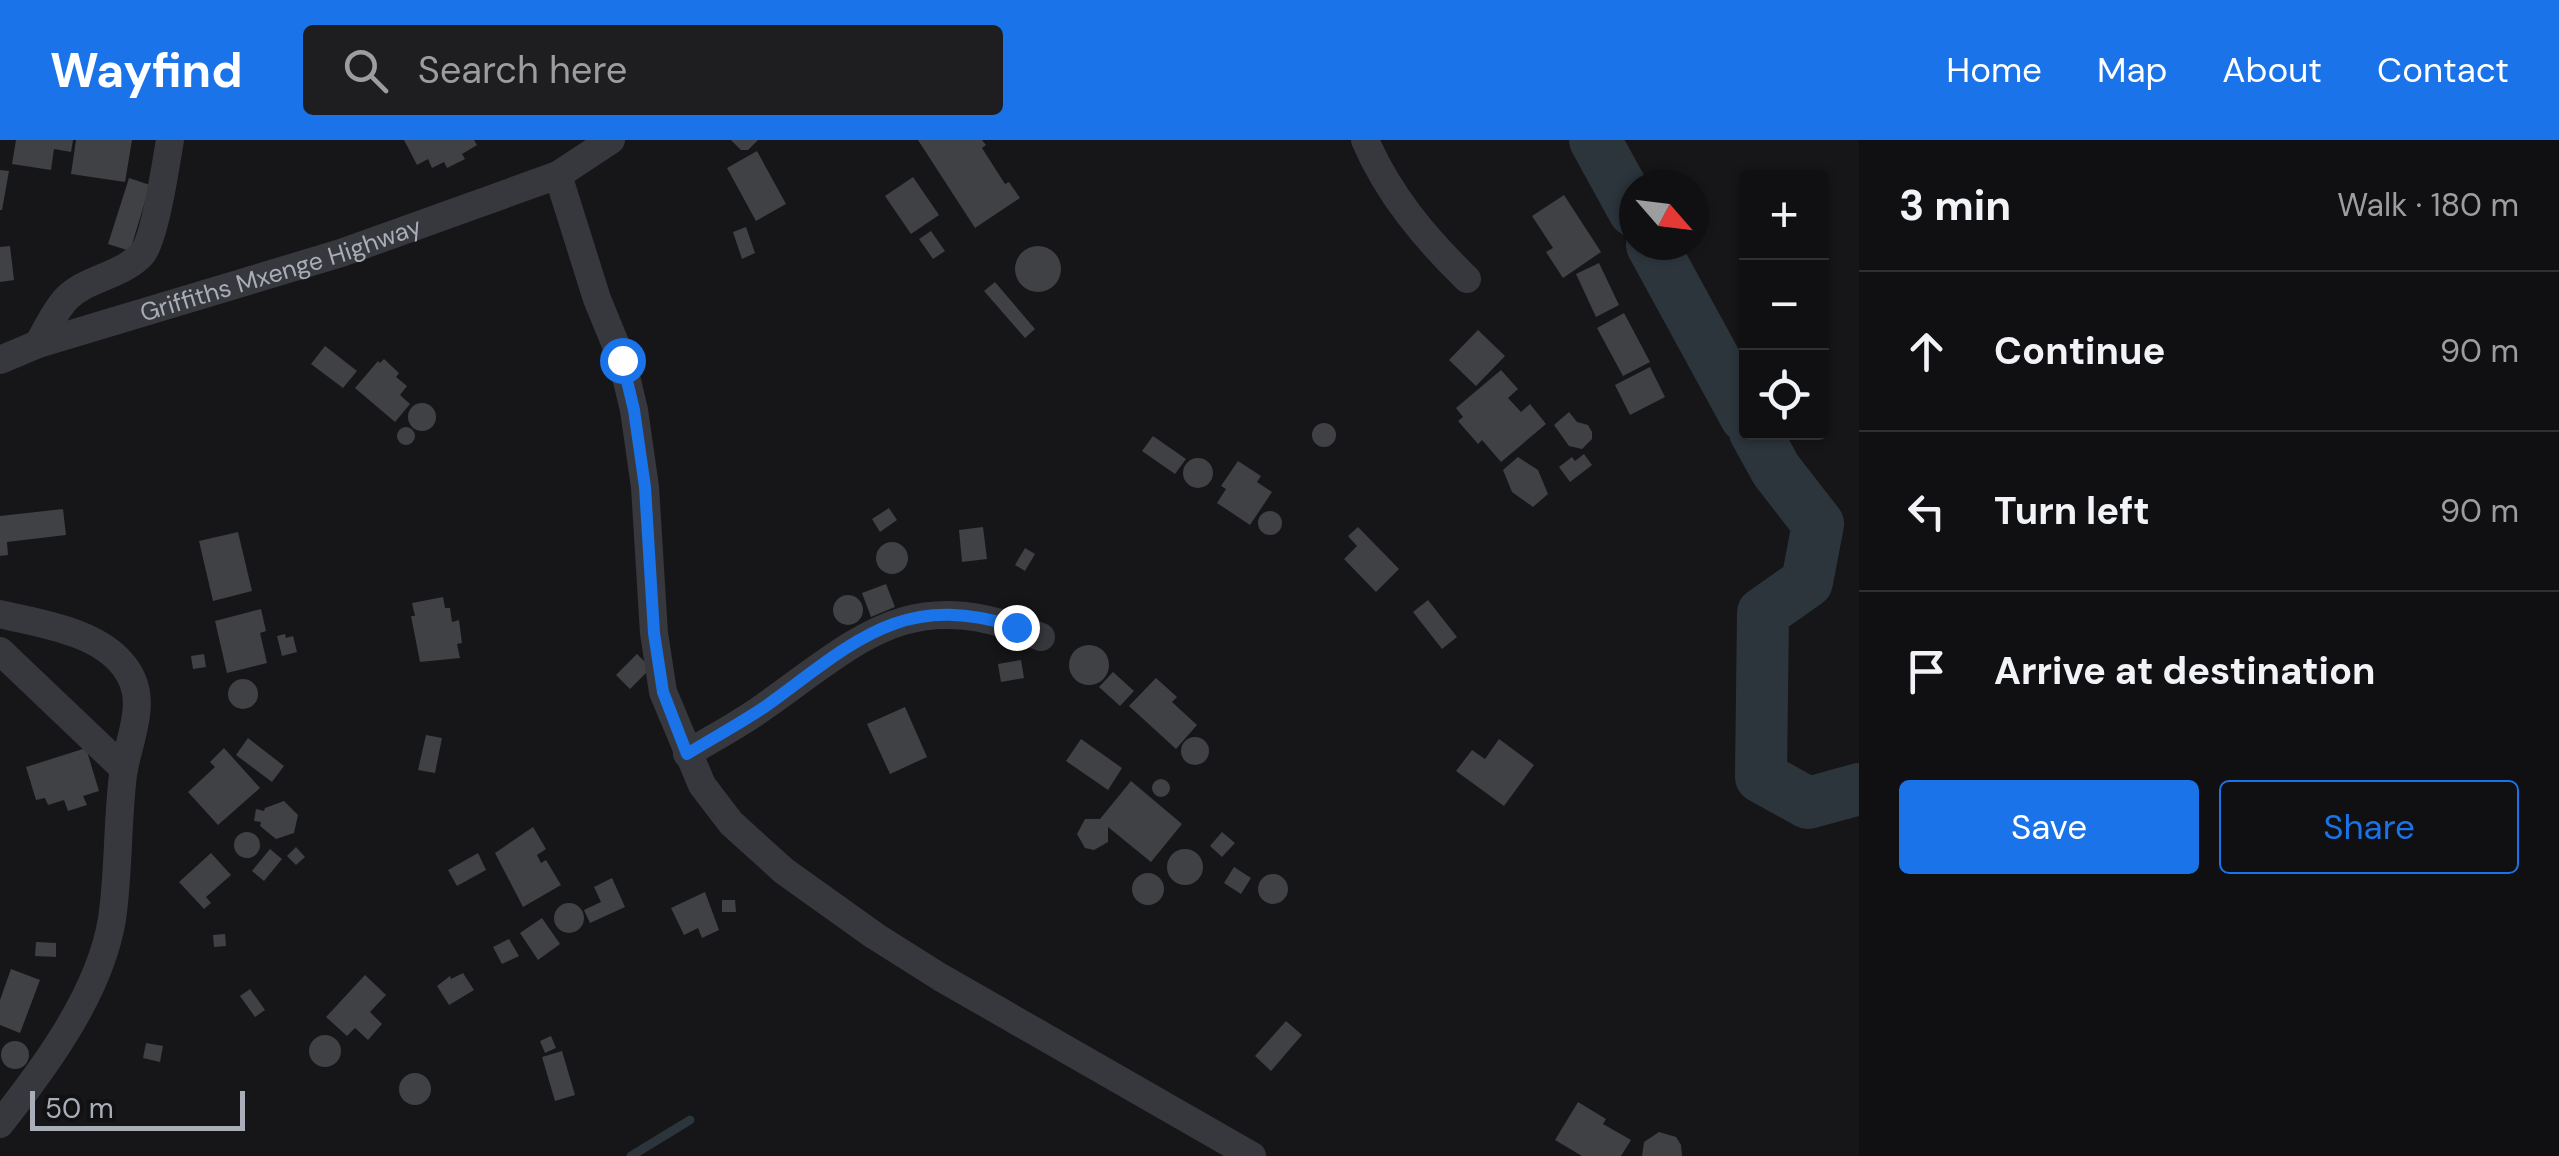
<!DOCTYPE html>
<html lang="en">
<head>
<meta charset="utf-8">
<style>
	:root { --surface:#101012; --page:#1e1e20; --text:#f1f3f6; --muted:#9c9d9f; --line:#303032; --accent:#1a73e8 }
	body { margin:0; font-family:"DM Sans",sans-serif; background:var(--page); color:var(--text) }
	.controls { position:absolute; right:30px; top:30px; display:grid; overflow:hidden; border-radius:10px; box-shadow:0 2px 8px #0004 }
	.controls button { width:90px; height:90px; display:grid; place-items:center; padding:0; border:0; border-bottom:2px solid var(--line); background:var(--surface); color:var(--text); font:50px sans-serif }
	.compass { position:absolute; left:1619px; top:30px; width:90px; height:90px; border-radius:50%; background:var(--surface); box-shadow:0 2px 8px #0004; rotate:118deg }
	.scale { position:absolute; left:30px; bottom:25px; width:215px; box-sizing:border-box; padding-left:10px; border:5px solid #a8adb8; border-top:0; font-size:28px; line-height:35px; white-space:nowrap; color:#a8adb8; -webkit-text-stroke:8px #111113; paint-order:stroke }
	.stop { position:absolute; width:30px; height:30px; margin:-22px; border:8px solid #1a73e8; border-radius:50%; background:#fff }
	.stop.end { background:#1a73e8; border-color:#fff; box-shadow:0 2px 10px #0008 }
	.list { margin:0; padding:0; list-style:none }
	h2 { display:flex; justify-content:space-between; align-items:center; height:130px; margin:0; padding:0 40px; font-size:42px }
	h2 small { font-size:32px; font-weight:400; color:var(--muted) }
	.list li { display:grid; grid-template-columns:65px 1fr auto; gap:30px; align-items:center; box-sizing:border-box; height:160px; padding:0 40px; border-top:2px solid var(--line) }
	.list b { display:block; font-size:38px; white-space:nowrap }
	.list em { font-size:32px; font-style:normal; color:var(--muted) }
	.actions { display:flex; gap:20px; padding:30px 40px }
	.actions a { flex:1; padding:22px 0; border:2px solid var(--accent); border-radius:10px; text-align:center; font-size:35px; color:var(--accent) }
	.actions .main { background:var(--accent); color:#fff }
	.icon { flex:none; width:55px; height:55px; fill:none; stroke:currentColor; stroke-width:2; stroke-linecap:round; stroke-linejoin:round }
	.map { position:relative; flex:none; width:1859px; height:1016px; overflow:hidden }
	header { display:flex; align-items:center; gap:60px; box-sizing:border-box; height:140px; padding:0 50px; background:var(--accent); color:#fff }
	header strong { font-size:48px }
	nav { display:flex; gap:55px; margin-inline-start:auto; font-size:35px }
	.search { width:700px; height:90px; background:var(--page); display:flex; align-items:center; gap:25px; box-sizing:border-box; padding:0 35px; border-radius:10px; color:var(--muted); font-size:38px }
	main { display:flex }
	aside { flex:1; background:var(--surface) }
	.map>svg:first-child { display:block }
	.lines { fill:none; stroke-linecap:round; stroke-linejoin:round }
	.stream { stroke:#2c353c; stroke-width:9 }
	.river { stroke:#2c353c; stroke-width:52 }
	.building { fill:#404145 }
	.minor { stroke:#37383d; stroke-width:28 }
	.route { stroke:#1a73e8; stroke-width:12 }
	.labels { text-anchor:middle; stroke-width:8; stroke-linejoin:round; paint-order:stroke }
	.street-label { font-size:25px; fill:#a8adb8; stroke:#111113 }
</style>
</head>
<body>
<header>
<strong>Wayfind</strong>
<div class="search"><svg class="icon" aria-label="search" viewBox="0 0 24 24"><circle cx="10" cy="10" r="6"/><path d="M15 15l6 6"/></svg>Search here</div>
<nav><a>Home</a><a>Map</a><a>About</a><a>Contact</a></nav>
</header>
<main>
<div class="map">
<svg width="1859" height="1016" viewBox="0 0 1859 1016">
	<rect width="100%" height="100%" fill="#161618"/>
	<g class="lines">
		<!-- stream -->
		<path class="stream" d="M631 1016 690 980"/>
		<!-- river -->
		<path class="river" d="M1595 0 1634 71
			M1652 105 1746 277
			M1755 292 1776 330 1818 384 1807 442 1763 473 1761 637 1808 663 1859 649"/>
	</g>
	<!-- building -->
	<path class="building" d="M16 0H73L71 12 54 9 51 30 12 24Z
		M76 0H132L125 42 71 34Z
		M404 0H474L477 5 462 14 465 19 447 28 444 22 432 28 428 19 417 25Z
		M731 0H758L748 10H741Z
		M918 0H982L986 5 982 8 1005 44 1009 42 1020 58 975 88Z
		M757 11 786 64 756 81 727 28Z
		M0 30 9 31 2 70H0Z
		M913 37 939 75 911 94 885 56Z
		M129 38 150 45 130 111 108 104Z
		M1564 55 1601 112 1563 138 1546 112 1553 108 1532 76Z
		M746 87 755 113 742 119 733 92Z
		M931 91 945 111 933 119 919 99Z
		M1015 129a23 23 0 1 1 46 0a23 23 0 1 1-46 0Z
		M10 106 14 140 0 142V107Z
		M1599 123 1619 165 1596 177 1576 134Z
		M995 142 1035 189 1025 198 984 151Z
		M1624 173 1650 222 1623 236 1597 188Z
		M1478 190 1505 216 1476 246 1449 220Z
		M325 206 357 231 343 248 311 224Z
		M384 219 399 233 396 237 407 246 400 255 410 264 395 282 355 248 378 221 380 223Z
		M1650 227 1665 257 1630 275 1615 245Z
		M1501 230 1518 249 1508 258 1521 272 1530 264 1546 284 1501 322 1482 300 1478 304 1458 281 1463 277 1456 268Z
		M408 277a14 14 0 1 1 28 0a14 14 0 1 1-28 0Z
		M1569 272 1577 282 1588 285 1592 292V299L1582 309 1569 306 1554 285Z
		M1312 295a12 12 0 1 1 24 0a12 12 0 1 1-24 0Z
		M397 296a9 9 0 1 1 18 0a9 9 0 1 1-18 0Z
		M1153 296 1186 319 1175 334 1142 311Z
		M1584 314 1592 325 1570 342 1559 327 1572 317 1575 321Z
		M1518 317 1538 330 1548 354 1533 367 1512 352 1503 330Z
		M1183 333a15 15 0 1 1 30 0a15 15 0 1 1-30 0Z
		M1238 321 1261 336 1257 342 1272 352 1250 385 1217 363 1226 349 1221 346Z
		M889 368 897 380 880 392 872 379Z
		M63 369 66 395 7 402 8 415 0 416V376Z
		M1258 383a12 12 0 1 1 24 0a12 12 0 1 1-24 0Z
		M983 387 987 419 962 422 959 390Z
		M1358 387 1399 429 1376 452 1344 419 1357 406 1348 396Z
		M238 392 252 451 213 461 199 401Z
		M876 418a16 16 0 1 1 32 0a16 16 0 1 1-32 0Z
		M1025 408 1035 414 1025 431 1015 425Z
		M886 444 895 467 871 477 862 453Z
		M833 470a15 15 0 1 1 30 0a15 15 0 1 1-30 0Z
		M443 457 445 468H450L452 482 459 480 462 503 457 504 460 518 420 522 411 476H415L412 463Z
		M1428 460 1457 497 1442 509 1413 472Z
		M261 469 266 491 260 493 267 523 227 533 215 481Z
		M285 494 286 498 293 496 297 512 282 516 277 496Z
		M1069 525a20 20 0 1 1 40 0a20 20 0 1 1-40 0Z
		M204 514 206 527 193 529 191 516Z
		M637 514 651 528 630 549 616 535Z
		M1021 520 1024 538 1001 542 998 524Z
		M1113 532 1134 551 1120 566 1099 547Z
		M1156 538 1177 557 1172 562 1197 585 1176 609 1129 566Z
		M228 554a15 15 0 1 1 30 0a15 15 0 1 1-30 0Z
		M905 567 927 617 890 634 867 584Z
		M426 595 442 598 435 633 418 630Z
		M1181 611a14 14 0 1 1 28 0a14 14 0 1 1-28 0Z
		M248 598 284 626 272 642 236 615Z
		M1081 599 1122 628 1108 650 1066 621Z
		M1499 599 1534 625 1504 666 1456 631 1472 610 1485 619Z
		M86 608 99 651 83 656 87 665 68 671 64 660 48 665 45 658 36 660 26 627Z
		M224 608 260 648 218 685 188 652 215 627 210 622Z
		M1152 648a9 9 0 1 1 18 0a9 9 0 1 1-18 0Z
		M1131 641 1182 684 1151 722 1108 687V702L1094 710 1085 708 1077 694 1085 679H1100Z
		M284 661 298 675 294 693 276 699 260 686 261 682 254 681 256 669 264 671 265 668Z
		M533 687 546 709 537 715 541 723 546 720 561 745 523 767 495 713Z
		M234 705a13 13 0 1 1 26 0a13 13 0 1 1-26 0Z
		M1222 692 1235 703 1222 717 1210 706Z
		M296 707 305 717 296 725 287 716Z
		M270 709 282 719 264 741 252 731Z
		M1167 727a18 18 0 1 1 36 0a18 18 0 1 1-36 0Z
		M211 713 231 735 206 757 211 763 204 769 179 742Z
		M478 713 486 730 457 746 448 730Z
		M1234 727 1251 738 1241 754 1224 743Z
		M1132 749a16 16 0 1 1 32 0a16 16 0 1 1-32 0Z
		M1258 749a15 15 0 1 1 30 0a15 15 0 1 1-30 0Z
		M612 738 625 767 590 783 584 770 601 762 594 747Z
		M705 752 719 790 702 798 698 788 684 795 671 768Z
		M722 760H735L736 772H722Z
		M554 778a15 15 0 1 1 30 0a15 15 0 1 1-30 0Z
		M542 778 560 804 538 820 520 793Z
		M225 794 226 806 214 807 213 795Z
		M509 799 519 816 502 824 493 807Z
		M36 802 56 803V817L35 816Z
		M11 829 40 840 20 893 0 885V860Z
		M463 833 474 850 449 865 437 846 450 836 451 839Z
		M365 835 386 855 370 872 382 884 368 900 355 888 347 896 326 877Z
		M250 849 265 870 255 877 240 856Z
		M1286 881 1302 895 1271 931 1255 916Z
		M309 911a16 16 0 1 1 32 0a16 16 0 1 1-32 0Z
		M551 896 556 908 545 913 540 901Z
		M1 915a14 14 0 1 1 28 0a14 14 0 1 1-28 0Z
		M146 903 163 906 160 922 143 918Z
		M562 911 575 955 555 961 542 917Z
		M399 949a16 16 0 1 1 32 0a16 16 0 1 1-32 0Z
		M1578 962 1606 979 1603 984 1631 1000 1621 1016H1582L1555 1000Z
		M1659 992 1676 997 1681 1005 1682 1016H1642L1644 1002Z"/>
	<g class="lines">
		<!-- minor -->
		<g class="minor">
			<path d="M1365 0C1388 54 1425 98 1467 139"/>
			<path d="M558 35 597 159 622 220 634 270 645 347 654 493 663 552 702 645 731 683 784 731 875 796 940 837 1252 1016"/>
			<path d="M38 204C47 189 55 170 67 158 87 138 122 136 142 114 155 99 166 23 170 0"/>
			<path id="s1" d="M0 220 38 204 341 113 558 35 611 0"/>
			<path d="M0 474C41 484 97 491 124 526 151 560 128 598 123 635 117 683 119 731 112 779 100 853 45 927 0 984"/>
			<path d="M0 511 124 629"/>
			<path d="M687 614C713 598 740 584 765 566 866 494 912 444 1041 497"/>
		</g>
	</g>
	<g class="lines">
		<!-- route -->
		<path class="route" d="M622 220 634 270 645 347 654 493 663 552 687 614C713 598 741 583 766 566 853 503 902 450 1016 487"/>
	</g>
	<g class="labels">
		<!-- street labels -->
		<g class="street-label">
			<text dy="9" stroke="none"><textPath href="#s1" startOffset="295">Griffiths Mxenge Highway</textPath></text>
		</g>
	</g>
</svg>
<div class="controls">
<button>+</button>
<button>−</button>
<button><svg class="icon" aria-label="locate" viewBox="0 0 24 24"><circle cx="12" cy="12" r="6"/><path d="M12 2v4M12 18v4M2 12h4M18 12h4"/></svg></button>
</div>
<svg class="compass" viewBox="-18 -18 36 36"><path d="M0-13l5 13h-10z" fill="#e53935"/><path d="M0 13l5-13h-10z" fill="#9c9d9f"/></svg>
<div class="scale">50 m</div>
<div class="stop" style="left:622px;top:220px"></div>
<div class="stop end" style="left:1016px;top:487px"></div>
</div>
<aside>
<h2>3 min<small>Walk · 180 m</small></h2>
<ul class="list">
<li><svg class="icon" aria-label="ahead" viewBox="0 0 24 24"><path d="M12 20V5M6 11l6-6 6 6"/></svg><div><b>Continue</b></div><em>90 m</em></li>
<li><svg class="icon" aria-label="left" viewBox="0 0 24 24"><path d="M17 20v-9H6M10 6l-5 5 5 5"/></svg><div><b>Turn left</b></div><em>90 m</em></li>
<li><svg class="icon" aria-label="arrive" viewBox="0 0 24 24"><path d="M6 21V4h12l-3 4 3 4H6"/></svg><div><b>Arrive at destination</b></div></li>
</ul>
<div class="actions"><a class="main">Save</a><a>Share</a></div>
</aside>
</main>
</body>
</html>
